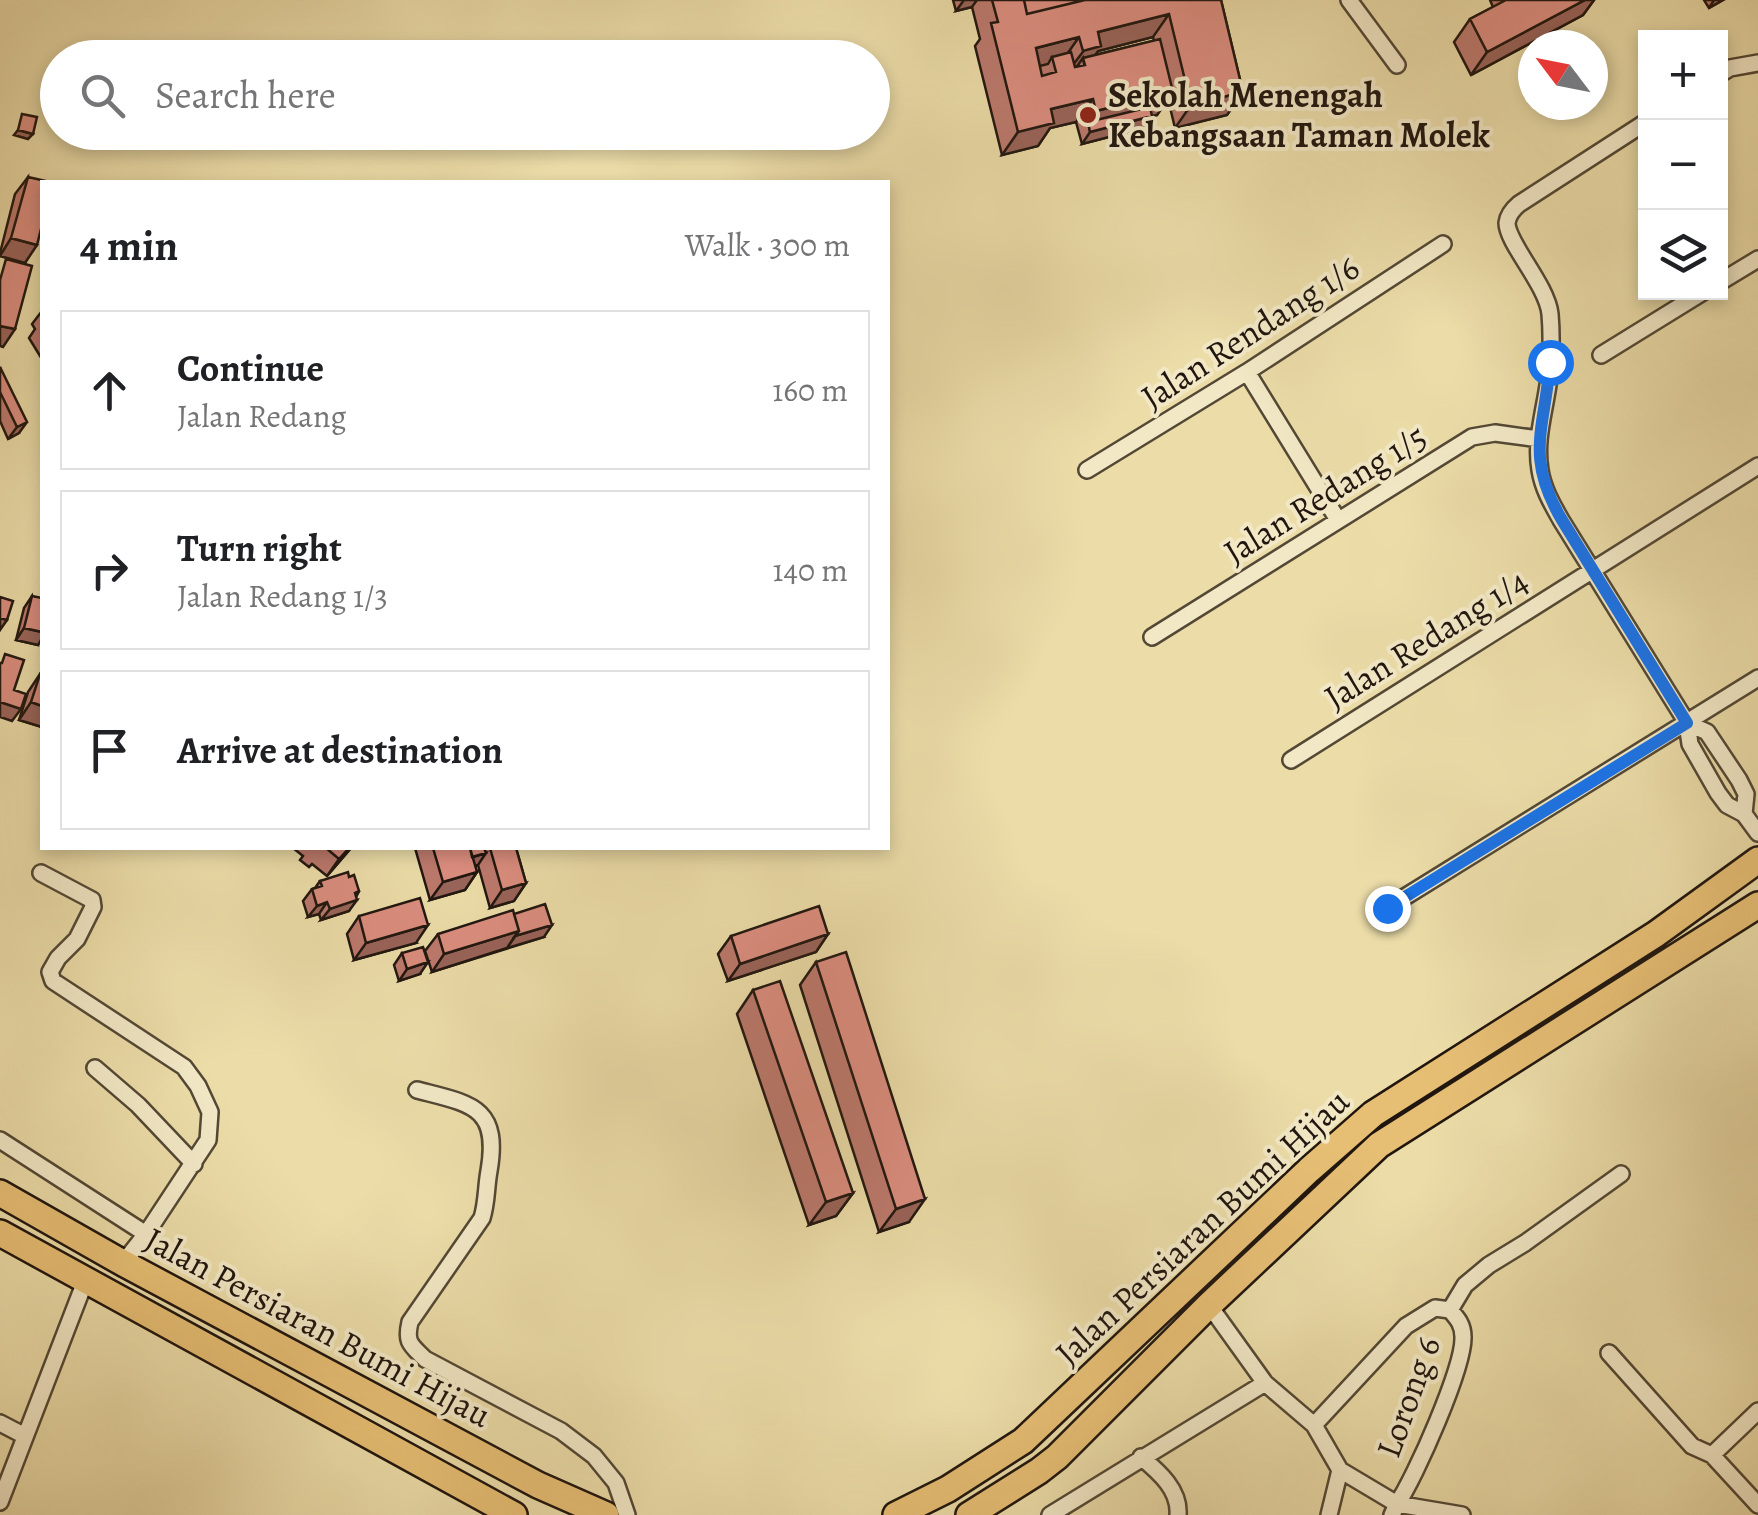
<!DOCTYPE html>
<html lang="en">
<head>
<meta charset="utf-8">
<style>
	:root { --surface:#fff; --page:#f6f6f6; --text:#202124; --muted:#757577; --line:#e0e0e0 }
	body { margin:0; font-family:Alegreya,serif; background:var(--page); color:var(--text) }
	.controls { position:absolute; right:30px; top:30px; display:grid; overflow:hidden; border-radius:0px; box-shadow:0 5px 15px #0003 }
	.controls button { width:90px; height:90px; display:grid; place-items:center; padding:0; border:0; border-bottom:2px solid var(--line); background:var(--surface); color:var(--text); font:50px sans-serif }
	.compass { position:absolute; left:1518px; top:30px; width:90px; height:90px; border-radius:50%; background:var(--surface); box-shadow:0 5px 15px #0003; rotate:302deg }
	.stop { position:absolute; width:30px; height:30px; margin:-22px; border:8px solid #1a73e8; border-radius:50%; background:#fff }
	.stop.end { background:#1a73e8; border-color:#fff; box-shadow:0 2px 10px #0008 }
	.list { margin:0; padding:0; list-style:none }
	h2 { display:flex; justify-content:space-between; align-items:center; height:130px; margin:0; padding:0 40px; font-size:42px }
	h2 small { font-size:32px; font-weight:400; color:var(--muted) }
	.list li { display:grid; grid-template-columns:65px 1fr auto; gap:30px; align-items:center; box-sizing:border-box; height:160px; margin:0 20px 20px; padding:0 20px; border:2px solid var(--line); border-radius:0px }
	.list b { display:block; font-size:38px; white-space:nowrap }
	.list p { margin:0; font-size:32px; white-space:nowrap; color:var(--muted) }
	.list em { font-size:32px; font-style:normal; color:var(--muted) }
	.icon { flex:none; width:55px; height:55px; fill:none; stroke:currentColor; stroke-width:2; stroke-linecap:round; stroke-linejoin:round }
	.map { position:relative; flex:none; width:1758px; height:1515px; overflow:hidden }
	.search { position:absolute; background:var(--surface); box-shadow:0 5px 15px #0003; left:40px; top:40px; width:850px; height:110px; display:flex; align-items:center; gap:25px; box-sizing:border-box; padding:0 35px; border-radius:55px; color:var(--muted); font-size:38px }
	.panel { position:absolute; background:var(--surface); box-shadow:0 5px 15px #0003; left:40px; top:180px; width:850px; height:670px; border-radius:0px }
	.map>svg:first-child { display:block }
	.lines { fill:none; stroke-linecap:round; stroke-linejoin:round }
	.minor-casing { stroke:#534835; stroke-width:20 }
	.primary-casing { stroke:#20160f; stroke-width:30 }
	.minor { stroke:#f2e8c6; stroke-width:15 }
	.primary { stroke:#e6be74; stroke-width:25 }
	.wall { fill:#bc796d; stroke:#20160f; stroke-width:2.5; fill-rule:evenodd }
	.shaded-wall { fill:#996359; stroke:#20160f; stroke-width:2.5 }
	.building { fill:#db8d7f; stroke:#20160f; stroke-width:2.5 }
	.route { stroke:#1a73e8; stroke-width:12 }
	.poi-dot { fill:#8f2418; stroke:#f2e8c6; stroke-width:4 }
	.labels { text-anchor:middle; stroke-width:8; stroke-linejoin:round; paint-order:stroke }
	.poi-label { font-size:35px; font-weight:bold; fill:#20160f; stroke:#f2e8c6; text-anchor:start }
	.street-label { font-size:35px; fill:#20160f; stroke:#f2e8c6 }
</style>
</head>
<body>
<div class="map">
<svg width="1758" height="1515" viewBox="0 0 1758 1515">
	<rect width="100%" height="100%" fill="#ebdca8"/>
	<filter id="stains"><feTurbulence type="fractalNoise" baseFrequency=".002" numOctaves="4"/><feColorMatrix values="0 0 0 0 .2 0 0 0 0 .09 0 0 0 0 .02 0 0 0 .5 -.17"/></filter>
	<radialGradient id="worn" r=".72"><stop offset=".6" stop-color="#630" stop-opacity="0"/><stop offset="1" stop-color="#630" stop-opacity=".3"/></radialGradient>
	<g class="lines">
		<!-- minor casing -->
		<g class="minor-casing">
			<path id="minor" d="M1349 0 1397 65
				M1720 74 1730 68 1758 63
				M1646 122 1519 204C1513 209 1508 215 1507 223 1507 243 1547 285 1550 314 1552 337 1551 362 1548 385 1544 413 1535 441 1540 470 1543 489 1552 504 1561 520L1687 723 1690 744 1718 793 1727 805 1744 814 1758 833
				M1720 282 1758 259
				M1601 355 1703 292
				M1247 372 1338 520
				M1087 470 1247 372 1443 244
				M1152 637 1472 437 1495 433 1539 439
				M1687 723 1707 732 1739 780 1746 794 1744 814
				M1291 760 1758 466
				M41 873 92 900 93 907 77 939 58 958 50 972 53 981 184 1067 198 1086 210 1112 208 1140 146 1234 123 1263
				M1387 908 1758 678
				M95 1068 138 1105 194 1164
				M417 1090C471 1104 500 1106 489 1171 486 1187 487 1202 482 1218L410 1322C405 1343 411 1345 425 1359L561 1431 594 1456 616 1483 627 1515
				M0 1140 146 1234
				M1209 1305 1265 1383 1314 1425 1340 1470 1329 1515
				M1450 1310 1465 1285 1489 1265 1525 1243 1621 1174
				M1609 1353 1692 1446 1712 1455
				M1758 1411 1712 1455 1758 1505
				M0 1423 25 1436
				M1314 1425 1406 1326 1435 1308 1450 1310C1458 1319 1463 1325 1463 1337 1464 1367 1415 1478 1397 1504L1340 1470
				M1141 1457C1159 1472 1180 1490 1178 1515
				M0 1502 86 1279
				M1050 1515 1265 1383
				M1392 1515 1397 1504 1462 1515"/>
		</g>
		<!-- primary casing -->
		<g class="primary-casing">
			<path id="primary" d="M0 1193 123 1263 538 1485 606 1515
				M0 1233 514 1515
				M896 1515 948 1489 1023 1441 1309 1170 1373 1114 1656 934 1758 860
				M969 1515 1039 1471 1057 1457 1209 1305 1379 1145 1758 905"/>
		</g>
		<!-- minor -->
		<use href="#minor" class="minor"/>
		<!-- primary -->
		<use href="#primary" class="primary"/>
	</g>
	<!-- wall -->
	<path class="wall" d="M953 0H1221L1243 92 1227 115 1175 128 1168 99 1157 115 1152 116 1144 128 1082 144 1076 122 1050 128 1038 146 1002 155 975 46 980 39 972 7 956 11ZM1153 37 1154 41 1095 55 1098 51Z
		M1490 0H1594L1583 15 1471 75 1454 42 1470 19 1493 7Z
		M1704 0H1723L1709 8Z
		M28 177 25 263 0 256V253L15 194Z
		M42 311V354L40 356 29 338 35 329 32 324Z
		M0 367 19 433 8 439 0 421Z
		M32 596 38 645 16 640 24 608Z
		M40 674 42 727 19 720 28 692Z
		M293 848H351L327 876 312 864 309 867 300 860 303 856Z
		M415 848H516L526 883 514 901 490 908 478 865 475 866 477 872 465 890 430 900Z
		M349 877 359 891 349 911 321 920 319 914 308 917 303 901 312 889 315 888 320 881Z
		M514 914 544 937 432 972 425 951 438 934Z
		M359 916 416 943 354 960 347 934Z
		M828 934 816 952 728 981 718 954 731 936Z
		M402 953 420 974 399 981 394 965Z
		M816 962 909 1222 879 1232 800 985Z
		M753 990 853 1193 836 1216 809 1225 737 1014Z"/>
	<!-- shaded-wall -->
	<path class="shaded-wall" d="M964 0H977L972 7 956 11Z
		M1585 0H1594L1583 15 1471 75 1487 52Z
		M1714 0H1723L1709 8Z
		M1169 14 1153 37 1098 51 1085 69 1083 58 1073 72 1066 74 1098 32Z
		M1079 37 1063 60 1052 57 1048 64 1020 71 1036 48Z
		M1173 92 1157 115 1090 131 1088 122 1096 111Z
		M1243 92 1227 115 1175 128 1191 105Z
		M1093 99 1076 122 1050 128 1038 146 1002 155 1018 132 1051 109Z
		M1152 116 1144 128 1082 144 1090 132Z
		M18 130 33 134 28 139 14 135Z
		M11 238 37 245 25 263 0 256Z
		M0 326 15 329 3 347 0 346Z
		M27 422 19 433 8 439 17 427Z
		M0 618 7 620 0 630Z
		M24 628 42 632V638L38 645 16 640Z
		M0 702 21 709 12 721 0 717Z
		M31 702 42 706V727L19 720Z
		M349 848H351L327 876 339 859Z
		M486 853 478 865 459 870 467 859Z
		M477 872 465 890 430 900 443 882Z
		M526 883 514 901 490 908 502 890Z
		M359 891 353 901 357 900 349 911 321 920 330 909Z
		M327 902 319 914 308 917 317 906Z
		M428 925 416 943 354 960 366 943Z
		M552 925 544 937 507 948 515 936Z
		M519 931 507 948 432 972 444 954Z
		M828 934 816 952 728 981 740 964Z
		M428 962 420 974 399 981 407 969Z
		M853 1193 836 1216 809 1225 826 1202Z
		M925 1199 909 1222 879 1232 896 1209Z"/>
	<!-- building -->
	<path class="building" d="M992 0H1024L1027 14 1085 0H1221L1243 92 1191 105 1169 14 1098 32 1101 46 1083 51 1079 37 1036 48 1042 76 1056 72 1052 57 1071 52 1075 67 1085 65 1083 58 1160 39 1173 92 1096 111 1093 99 1051 109 1054 123 1018 132 991 23 998 22Z
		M1024 0H1085L1027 14Z
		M1506 0H1585L1487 52 1470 19Z
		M1150 107 1152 116 1090 132 1088 122Z
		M22 114 37 117 33 134 18 130Z
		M28 177 50 182H42V225L37 245 11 238Z
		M6 259 32 266 15 329 0 326V280Z
		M0 367 27 422 17 427 0 392Z
		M32 596 42 598V632L24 628Z
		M0 597 13 601 7 620 0 618Z
		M5 654 24 660 14 690 26 694 21 709 0 702V663H2Z
		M40 674 42 675V706L31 702Z
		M326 848H349L339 859Z
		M433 848H470L477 872 443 882Z
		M470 848H484L486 853 472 857Z
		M490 848H516L526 883 502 890Z
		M348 872 349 877 354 875 359 891 355 893 357 900 330 909 327 902 317 906 312 889 322 886 320 881Z
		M420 898 428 925 366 943 359 916Z
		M545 904 552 925 515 936 519 931 514 914Z
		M819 906 828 934 740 964 731 936Z
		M513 910 519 931 444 954 438 934Z
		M423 947 428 962 407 969 402 953Z
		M846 952 925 1199 896 1209 816 962Z
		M780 981 853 1193 826 1202 753 990Z"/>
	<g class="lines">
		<!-- route -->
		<path class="route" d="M1387 908 1687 723 1562 520C1524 456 1545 429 1550 362"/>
	</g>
	<!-- markers -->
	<circle class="poi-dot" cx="1088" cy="115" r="10"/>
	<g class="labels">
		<!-- poi labels -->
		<g class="poi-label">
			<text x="1108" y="107">Sekolah Menengah<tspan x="1108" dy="40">Kebangsaan Taman Molek</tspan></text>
		</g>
		<!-- street labels -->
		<g class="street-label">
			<text transform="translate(1250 332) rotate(-33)" y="12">Jalan Rendang 1/6</text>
			<text transform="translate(1325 494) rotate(-32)" y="12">Jalan Redang 1/5</text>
			<text transform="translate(1426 639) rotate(-32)" y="12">Jalan Redang 1/4</text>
			<text transform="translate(1202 1227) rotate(-43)" y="12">Jalan Persiaran Bumi Hijau</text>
			<text transform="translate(318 1327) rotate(28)" y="12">Jalan Persiaran Bumi Hijau</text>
			<text transform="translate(1408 1397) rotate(-70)" y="12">Lorong 6</text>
		</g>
	</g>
	<rect width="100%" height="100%" filter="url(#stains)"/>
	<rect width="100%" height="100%" fill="url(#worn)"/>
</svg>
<div class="controls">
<button>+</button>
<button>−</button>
<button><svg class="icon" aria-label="layers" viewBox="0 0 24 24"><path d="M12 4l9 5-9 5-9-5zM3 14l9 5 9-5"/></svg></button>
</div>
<svg class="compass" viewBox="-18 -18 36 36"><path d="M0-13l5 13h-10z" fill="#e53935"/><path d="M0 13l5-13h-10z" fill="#757577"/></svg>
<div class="stop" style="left:1550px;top:362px"></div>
<div class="stop end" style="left:1387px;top:908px"></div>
<div class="search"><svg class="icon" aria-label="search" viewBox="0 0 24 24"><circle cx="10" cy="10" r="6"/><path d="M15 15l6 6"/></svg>Search here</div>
<section class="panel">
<h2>4 min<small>Walk · 300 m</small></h2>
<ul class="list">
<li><svg class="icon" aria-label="ahead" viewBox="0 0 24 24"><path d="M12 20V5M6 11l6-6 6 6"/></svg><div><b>Continue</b><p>Jalan Redang</p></div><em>160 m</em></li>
<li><svg class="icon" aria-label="right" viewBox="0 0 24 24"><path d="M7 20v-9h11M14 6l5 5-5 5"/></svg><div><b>Turn right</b><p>Jalan Redang 1/3</p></div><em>140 m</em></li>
<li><svg class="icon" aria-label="arrive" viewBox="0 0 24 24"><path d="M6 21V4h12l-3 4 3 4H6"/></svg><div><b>Arrive at destination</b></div></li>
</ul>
</section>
</div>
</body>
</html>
